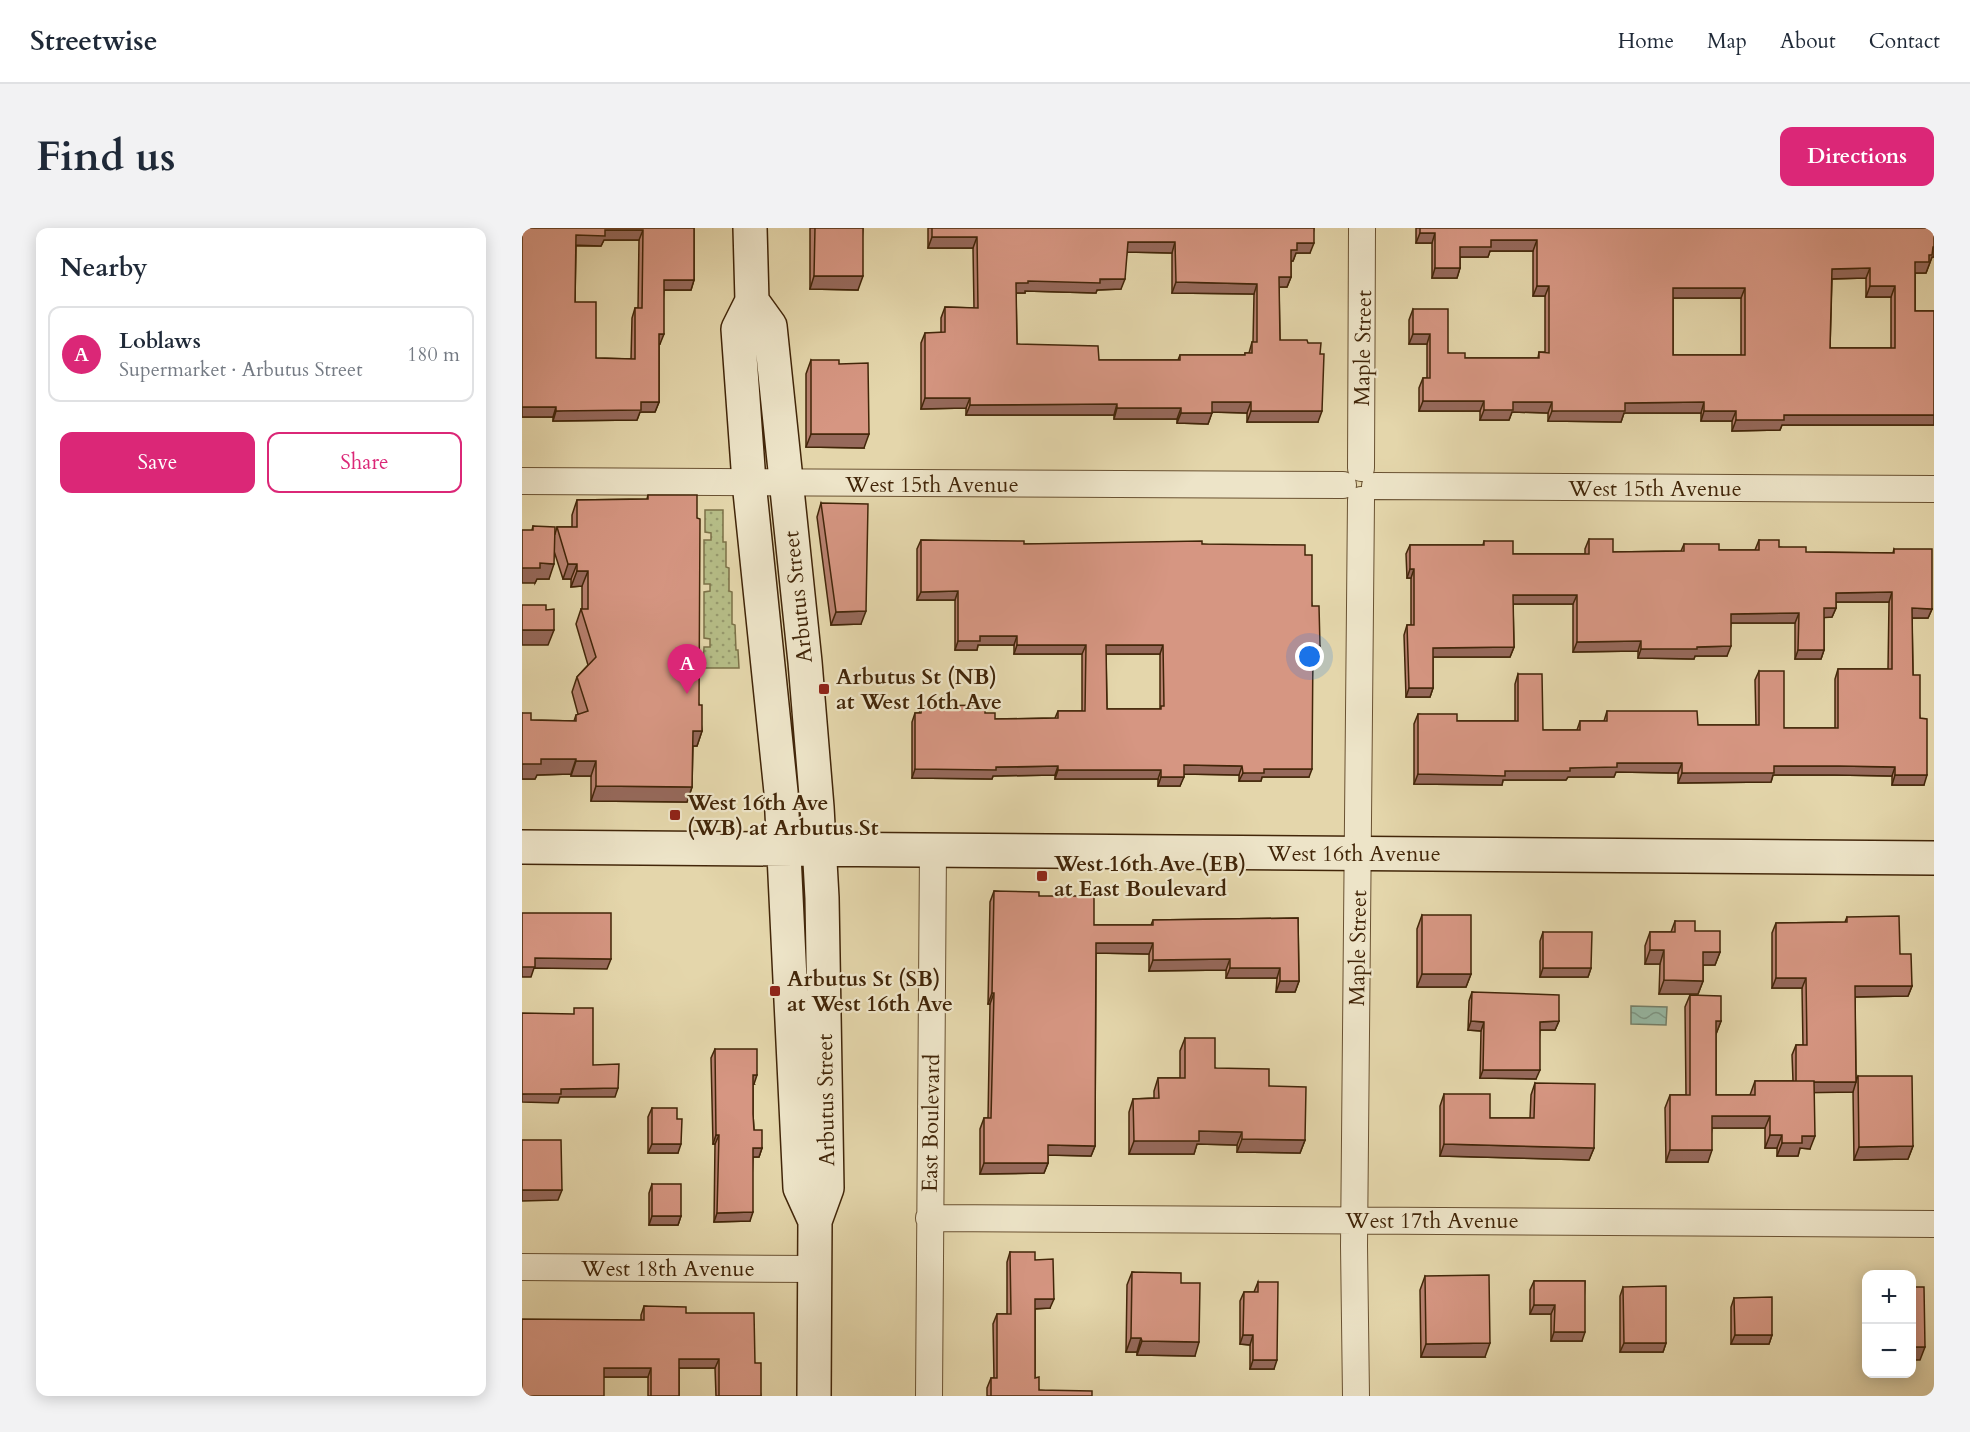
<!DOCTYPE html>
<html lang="en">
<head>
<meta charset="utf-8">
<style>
	:root { --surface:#fff; --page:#f2f2f3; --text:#1f2937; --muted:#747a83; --line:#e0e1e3; --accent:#db2777 }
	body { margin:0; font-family:Cardo,serif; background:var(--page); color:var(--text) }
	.controls { position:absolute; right:18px; bottom:18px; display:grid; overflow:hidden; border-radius:12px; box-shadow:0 3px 15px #0003 }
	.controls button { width:54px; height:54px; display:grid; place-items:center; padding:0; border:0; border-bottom:2px solid var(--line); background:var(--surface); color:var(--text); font:30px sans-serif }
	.you { position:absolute; left:788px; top:429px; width:21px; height:21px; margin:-15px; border:4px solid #fff; border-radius:50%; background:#1a73e8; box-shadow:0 0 0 9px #1a73e833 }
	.badge { display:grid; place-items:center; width:39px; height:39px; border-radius:50%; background:var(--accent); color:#fff; font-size:20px; font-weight:700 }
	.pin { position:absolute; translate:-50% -50px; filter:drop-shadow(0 2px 3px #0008) }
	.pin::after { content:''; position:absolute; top:32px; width:21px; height:18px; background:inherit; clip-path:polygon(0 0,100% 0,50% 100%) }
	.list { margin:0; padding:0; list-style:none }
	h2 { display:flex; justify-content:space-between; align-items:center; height:78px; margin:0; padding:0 24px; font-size:26px }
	h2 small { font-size:20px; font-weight:400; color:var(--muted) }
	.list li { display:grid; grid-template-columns:39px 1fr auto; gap:18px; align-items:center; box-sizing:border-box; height:96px; margin:0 12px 12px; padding:0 12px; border:2px solid var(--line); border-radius:12px }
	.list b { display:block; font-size:22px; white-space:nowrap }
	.list p { margin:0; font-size:20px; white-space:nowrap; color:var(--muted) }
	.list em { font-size:20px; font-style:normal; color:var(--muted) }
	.actions { display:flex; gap:12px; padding:18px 24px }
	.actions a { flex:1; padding:14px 0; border:2px solid var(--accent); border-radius:12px; text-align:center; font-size:21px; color:var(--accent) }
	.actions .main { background:var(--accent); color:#fff }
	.map { position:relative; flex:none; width:1412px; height:1168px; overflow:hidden; border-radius:12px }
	header { display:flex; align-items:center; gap:36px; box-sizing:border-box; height:84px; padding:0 30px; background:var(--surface); border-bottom:2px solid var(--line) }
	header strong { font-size:28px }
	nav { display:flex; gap:33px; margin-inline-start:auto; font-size:21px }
	.intro { display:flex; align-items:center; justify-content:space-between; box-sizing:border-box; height:144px; padding:0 36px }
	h1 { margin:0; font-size:42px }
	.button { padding:15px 27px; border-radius:12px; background:var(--accent); color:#fff; font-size:21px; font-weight:700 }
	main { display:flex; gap:36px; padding:0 36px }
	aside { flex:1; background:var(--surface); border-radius:12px; box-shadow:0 3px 15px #0003 }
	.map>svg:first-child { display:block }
	.grass { fill:url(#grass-dots); stroke:#7c7248; stroke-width:1.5 }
	.water { fill:url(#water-waves); stroke:#747e67; stroke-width:1.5 }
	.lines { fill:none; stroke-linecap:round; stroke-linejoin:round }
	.minor-casing { stroke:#6a5232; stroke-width:28 }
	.secondary-casing { stroke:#422609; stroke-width:36 }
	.minor { stroke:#ede4c8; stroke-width:26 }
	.secondary { stroke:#ede4c8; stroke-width:33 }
	.wall { fill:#b88170; stroke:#422609; stroke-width:1.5; fill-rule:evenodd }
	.shaded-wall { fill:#96695b; stroke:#422609; stroke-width:1.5 }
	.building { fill:#d69682; stroke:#422609; stroke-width:1.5; fill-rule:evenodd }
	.poi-dot { fill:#8f2418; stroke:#ede4c8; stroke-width:2 }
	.labels { text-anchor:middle; stroke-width:4.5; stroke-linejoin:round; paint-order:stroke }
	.street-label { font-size:22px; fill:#422609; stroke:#ede4c8 }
	.poi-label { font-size:22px; font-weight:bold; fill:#422609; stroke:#ede4c8; text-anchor:start }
</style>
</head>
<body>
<header>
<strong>Streetwise</strong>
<nav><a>Home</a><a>Map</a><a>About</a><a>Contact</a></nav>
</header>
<div class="intro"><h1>Find us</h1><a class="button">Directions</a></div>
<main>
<aside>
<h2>Nearby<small></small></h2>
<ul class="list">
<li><span class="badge">A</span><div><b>Loblaws</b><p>Supermarket · Arbutus Street</p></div><em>180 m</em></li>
</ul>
<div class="actions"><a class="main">Save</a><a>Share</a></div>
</aside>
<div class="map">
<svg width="1412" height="1168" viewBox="0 0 1412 1168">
	<defs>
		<pattern id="grass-dots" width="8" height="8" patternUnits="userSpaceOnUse" patternTransform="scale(1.5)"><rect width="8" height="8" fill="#b6bd87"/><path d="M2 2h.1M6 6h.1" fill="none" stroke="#96996d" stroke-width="1.8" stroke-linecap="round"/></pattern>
		<pattern id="water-waves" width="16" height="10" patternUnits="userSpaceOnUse" patternTransform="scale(1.5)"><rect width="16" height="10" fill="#96b9a5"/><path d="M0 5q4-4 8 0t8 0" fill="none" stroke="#7c9685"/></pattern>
	</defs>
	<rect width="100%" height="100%" fill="#e4d6ab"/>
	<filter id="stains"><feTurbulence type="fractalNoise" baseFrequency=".00333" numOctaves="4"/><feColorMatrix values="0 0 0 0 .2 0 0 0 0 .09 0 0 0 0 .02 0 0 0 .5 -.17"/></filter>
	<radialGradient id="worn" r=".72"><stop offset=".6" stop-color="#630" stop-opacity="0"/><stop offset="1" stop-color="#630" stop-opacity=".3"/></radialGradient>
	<!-- grass -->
	<path class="grass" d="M183 282H201V314H204V339L207 340V363L210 364V396L213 397 214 422H216L217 440H181L182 419H188V411L182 410V364L188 363V356H182V312H189V305L183 304Z"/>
	<!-- water -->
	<path class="water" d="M1109 778 1145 779 1144 797 1109 796Z"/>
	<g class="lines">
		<!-- minor casing -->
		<g class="minor-casing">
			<path id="minor" d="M839 240 840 0
				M0 253 821 257
				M853 258 1412 261
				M407 990 1412 996
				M0 1039 293 1041
				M407 1168 411 622
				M834 1168 832 1018 839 272"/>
		</g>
		<!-- secondary casing -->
		<g class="secondary-casing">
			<path id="secondary" d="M228 0 230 73 216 101 227 254 259 564 278 960 293 993
				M230 73 248 98 283 434 295 579 300 670 305 960 293 993 292 1168
				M0 619 1412 630"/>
		</g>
		<!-- minor -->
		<use href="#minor" class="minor"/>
		<!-- secondary -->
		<use href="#secondary" class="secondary"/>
	</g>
	<!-- wall -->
	<path class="wall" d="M0 0H172V52L169 62H142L138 116H137V174L133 184H118L115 192 31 193V189H0ZM82 12H117L116 80H113L110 90 109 131 74 130 53 74 54 18H79Z
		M288 0H341L336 62 288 61Z
		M406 0H792L788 25H774L771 33H769V49L765 59H757L758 112 796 194H725V185L690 184 686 196 655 195V191H592V187H444V180L399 181V115L403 105H419V90L423 79 452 80 451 20H406ZM605 24 650 25V65L732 66 731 114H730L727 125H723V127H658L656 132H577L495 116 494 65H503V63L574 65 575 62 599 61Z
		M894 0H1412V29H1410L1404 45H1393V83H1412V197H1260L1258 202 1210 203V193H1179V185H1102L1099 194 1026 193V185L990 184 987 192H958V183H897V160L901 150H905V116H887V92L891 81 926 125 943 130H1016L1017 124H1023V68H1011V23H968L966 29H938V40L935 50H910V15H894ZM1344 50V69H1369V120H1308L1310 51ZM1151 70H1219V127H1151Z
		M289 132 342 220 284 219V146Z
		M126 267 177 477 180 503 175 518H171L170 559 165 574 69 573V548H49V546L15 547 13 551H0V485L9 492 52 493 54 487 56 486 50 464 55 449 66 437 54 396 59 381H60V358L49 359V351H41L32 323 27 351H15L13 355 10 302 11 298 33 306 35 299H50V287L55 272 125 271Z
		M299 275 339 396 309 397 295 289Z
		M1067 311 1091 324 1159 323 1162 316 1197 322H1233L1237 312 1257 319 1284 324 1371 325 1372 321 1410 381 1406 390H1390L1391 447 1398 490 1402 557H1370V548L1313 547H1251L1249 554 1156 555V545L1094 544 1092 549H1046L1044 552H981L980 557 892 556V496L896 486 935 493H993V456L996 446 1021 502H1055L1058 493H1082L1085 483 1176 497H1234L1233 452 1237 443 1262 500H1313V451L1316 441H1366L1367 374H1314V380L1310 389H1302V422L1299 431H1273V395H1209L1205 428H1173L1172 431 1116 430V423L1051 424V376H991L992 419 988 429H911V460L908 469H884L882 407 885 397H889V350H885L884 326 888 317H961L962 313 991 326H1063V321Z
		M399 312 502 316H680L783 327 790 378 794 427H791L787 549H740L739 553H717V547L662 546 658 558H636V551H533V547L471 548 470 551 390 550V494L393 485H397L400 478 463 485 473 491 533 490 536 483H560V426H492V417H456L455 422H433V372H395V321ZM584 426H638V481H585Z
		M472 663 517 668 572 697H629L631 692 776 690 777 753 773 764H754L755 750H704V742L627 743V726L574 725 573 918 569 928 526 927V935L522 945 458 946V901L462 890H466L468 776H466L468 674Z
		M900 687 949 746 944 759H895V701Z
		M1325 689 1378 726 1390 758 1386 768 1333 769 1334 853 1336 848 1391 918 1386 931 1332 932 1331 863V864H1292L1288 921 1278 920 1276 928H1255V920H1243V900H1190L1186 934H1144L1143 880 1148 867H1164L1163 779 1168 767 1199 793 1194 806V867H1228L1233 853H1271L1270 827 1274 817H1281L1280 760H1250V705L1254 695 1323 694Z
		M1153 693 1173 703 1198 724 1193 737H1181V753L1176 766H1137L1138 736H1123V718L1128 704H1149Z
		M1021 704 1069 740 1066 749H1018V713Z
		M950 764 1037 793 1033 802H1018L1014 851 958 850 959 803 946 802 947 773Z
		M663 810 693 840 747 858 783 912 778 925 715 924V917L675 916 672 926H607V884L611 871 632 870V863L636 850H658V823Z
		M193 821 232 856H231V886L232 902 240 920 237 929H231L228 993 192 994 193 916H191L189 830Z
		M1013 855 1072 920 1067 932 918 928V878L922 866 968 890H1008L1009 867Z
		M130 880 155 891 156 925H126V889Z
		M130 956 159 988 156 997H127V965Z
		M488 1024 513 1032 528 1080 513 1081V1150L517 1162 570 1168H465V1160L469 1150H472L471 1096 475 1086H485V1034Z
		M610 1044 659 1055 673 1128 615 1127V1124H604L605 1057Z
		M903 1048 963 1129H899L898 1062Z
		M1012 1053H1063L1060 1113H1029V1086H1008V1062Z
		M736 1054 752 1141H728V1117L718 1116V1073L722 1064H732Z
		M1101 1059 1144 1115 1141 1124H1098V1068Z
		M1212 1070 1250 1107 1247 1116H1209V1079Z
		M122 1078 164 1085 233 1135 239 1168H194L193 1140H157V1168H126V1149H82L0 1168 119 1092V1087Z"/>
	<!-- shaded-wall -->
	<path class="shaded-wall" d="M83 2H121L117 12H82L79 18 50 17 54 7Z
		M898 5H913L910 15H894Z
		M410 9H455L451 20H406Z
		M969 12H1015L1011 23H968L966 29H934L938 19Z
		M606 14H653L650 25 602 24Z
		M775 15H792L788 25H774L771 33H765L769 22Z
		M1411 19H1412V29H1410L1404 45H1389L1393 34Z
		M913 40H938L935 50H910Z
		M1348 40 1344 50 1307 51 1310 41Z
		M292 48H341L336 62 288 61Z
		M757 49H769L765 59H754Z
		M603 51 599 61 575 62 574 65 503 63V65H490L494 55 506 53Z
		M142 52H172L169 62H138Z
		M654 54 735 56 732 66 650 65Z
		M1015 58H1027L1023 68H1011Z
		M1348 58H1373L1369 69H1344Z
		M1151 60H1223L1219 70H1147Z
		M137 106H142L138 116H133Z
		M891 106H908L905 116H887Z
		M403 170H448L444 180 399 181Z
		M901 173H962L958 183H897Z
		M119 174H137L133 184H118L115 192 31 193 34 183Z
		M690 174H729L725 185 687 184Z
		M991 174H1030L1026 185 990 184 987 192H958L962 182Z
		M1182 174 1179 185H1102L1099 194 1026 193 1030 183 1103 175Z
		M595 176 592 187H444L448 177Z
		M0 179H34L31 189H0Z
		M595 180H659L655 191H592Z
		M729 183H800L796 194H725Z
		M1182 183H1214L1210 193H1179Z
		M659 185H690L686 196 655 195Z
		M1262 187H1412V197H1260L1258 202 1210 203 1214 192Z
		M289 206H347L342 220 284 219Z
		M18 335 32 336 27 351H15L13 355H0V340Z
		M46 336H55L49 351H41Z
		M888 341H892L889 350H885Z
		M55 343H66L60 358 49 359Z
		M436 363 433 372H395L399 364Z
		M1370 364 1367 374H1311L1314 365Z
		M991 367H1055L1051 376H988Z
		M1302 380H1314L1310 389 1298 390Z
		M1390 380 1410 381 1406 390H1387Z
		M344 383 339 396 309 397 314 384Z
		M1277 385 1273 395H1206L1209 386Z
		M0 402H32L26 417H0Z
		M458 408H495L492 417H456L455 422H433L436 413Z
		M1119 413 1116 423 1051 424 1055 414Z
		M495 417H564L560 426H492Z
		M584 417H641L638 426H581Z
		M791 418H798L794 427H788Z
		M1209 418 1205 428H1173L1172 431 1116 430 1119 421Z
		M992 419 988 429H908L911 420Z
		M1276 422H1302L1299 431H1273Z
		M887 460H911L908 469H884Z
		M171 503H180L175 518H165Z
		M19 531H54L49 546 15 547 13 551H0V536Z
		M54 533H74L69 548H49Z
		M1095 535H1160L1156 545 1094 544 1092 549H1046L1044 552H981L980 557 892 556 896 546 1048 540Z
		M662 537 720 538 717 547 658 546Z
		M536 538 533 547 471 548 470 551 390 550 393 541Z
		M1252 538H1317L1373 539 1370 548 1313 547H1251L1249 554 1156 555 1160 545Z
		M742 541H790L787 549H740L739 553H717L721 545Z
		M536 542H639L636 551H533Z
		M1373 547H1405L1402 557H1370Z
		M639 549H662L658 558H636Z
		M74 558 170 559 165 574 69 573Z
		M574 715H631L627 726 570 725Z
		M1128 722H1142L1138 736H1123Z
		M1181 724H1198L1193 737H1176Z
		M13 730 89 731 85 741 12 740 9 749H0V739Z
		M708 731 704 742 627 743 631 732Z
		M708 740H758L755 750H704Z
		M1021 740H1069L1066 749H1018Z
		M900 746H949L944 759H895Z
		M1254 750H1284L1280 760H1250Z
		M1142 752 1181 753 1176 766H1137Z
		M758 753H777L773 764H754Z
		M1333 758H1390L1386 768 1329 769Z
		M470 765H472L468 776H466Z
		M949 793 962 794 959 803 946 802Z
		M1037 793 1033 802H1015L1018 794Z
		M1194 793H1199L1194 806H1189Z
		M961 842H1018L1014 851 958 850Z
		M231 847H235L232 856 228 857Z
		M1274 854H1334L1331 864 1271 865Z
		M96 860 93 869H38L36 875 0 874V866L39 861Z
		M1190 888H1248L1243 900H1185Z
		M677 903 720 904 715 917 675 916 672 926H607L612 913Z
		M194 907H197L193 916H191Z
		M1248 907H1260L1255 920H1243Z
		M1280 908H1293L1288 921 1278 920 1276 928H1255L1260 915Z
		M720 911 783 912 778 925 715 924Z
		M130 916H159L156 925H126Z
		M922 916 1072 920 1067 932 918 928Z
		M526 917 573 918 569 928 522 927Z
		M1391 918 1386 931 1332 932 1337 919Z
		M231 920H240L237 929H228Z
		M1148 922H1190L1186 934H1144Z
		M462 935H526L522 945 458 946Z
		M0 962H40L36 972 0 973Z
		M231 984 228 993 192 994 195 985Z
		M130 988H159L156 997H127Z
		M513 1071H532L528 1080 509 1081Z
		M1012 1077H1033L1029 1086H1008Z
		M1032 1104H1063L1060 1113H1029Z
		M721 1107H731L728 1117 718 1116Z
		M1213 1107H1250L1247 1116H1209Z
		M609 1110H619L615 1124H604Z
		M620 1113 677 1114 673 1128 615 1127Z
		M968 1115 963 1129H899L904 1116Z
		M1102 1115H1144L1141 1124H1098Z
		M1389 1119H1403L1398 1132H1389Z
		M157 1131H197L193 1140H153Z
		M731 1132H755L752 1141H728Z
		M82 1140H129L126 1149H78Z"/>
	<!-- building -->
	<path class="building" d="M0 0H172V52H142V106H137V174H119V182L34 183V179H0ZM83 2H121L120 80H113V131L74 130V74H53L54 7 83 8Z
		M293 0H341V48H292Z
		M410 0H792V15H775V22H769V49H757L758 112H785L786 115H799L798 126H802L800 183H729V174H690V185H659V180H595V176L448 177V170H403V105L423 104V79L456 80 455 9H410ZM606 14H653L654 54 735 56V114H730V125H723V127H658V132H577L576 118 495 116 494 55H506V53L578 55V51H603Z
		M898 0H1412V19H1411L1410 27H1407V34H1393V83H1412V187H1262V192H1214V183H1182V174L1103 175V183H1030V174H991V182H962V173H901V150H908V106H891V81H926V125H943V130H1017V124L1027 125V58H1015V12H969V19H938V40H913V5H898ZM1348 40V58H1373V120H1308L1310 41ZM1151 60H1223V127H1151Z
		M289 132H317V136L346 135 347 206H289Z
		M126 267H175V290L178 291 177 477H180V503H171L170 559 74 558V533H54V531H19V536H0V485H9V492L54 493V487L66 483 55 449 74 429 59 381H66V343H55V336H46L35 299H55V272L126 271Z
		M299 275 346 276 344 383 314 384Z
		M11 298 33 299 32 336 18 335V340H0V302H11Z
		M1067 311H1091V324L1162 323V316H1197V322H1237V312H1257V319H1284V324L1372 325V321H1410V381L1390 380 1391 447H1398V490L1405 491V547H1373V539L1317 538H1252V545H1160V535H1095V539L1048 540V543H983V548L896 546V486H935V493H996V446H1020L1021 502H1058V493H1085V483H1175L1176 497H1237V443H1262V500H1316V441H1370V364L1314 365V380H1302V422H1276L1277 385 1209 386V418L1175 419V421H1119V413L1055 414V367H991L992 419 911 420V460H887L885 397H892V341H888V317H962V313H991V326H1067Z
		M399 312 502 313V316L680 313V316L783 317V327H790V378H797L798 418H791L790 541H742V545H721L720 538 662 537V549H639V542H536V538L474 539V542L393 541V485H399L400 478 463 477V485H473V491L536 490V483H563L564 417H495V408H458V413H436V363L399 364ZM584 417H641L642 478H639V481H585Z
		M0 377H24V382L32 381V402H0Z
		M472 663 517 664V668H572V697H631V692L776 690 777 753H758V740H708V731L631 732V715H574L573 918 526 917V935H462V890H469L472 765H470Z
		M0 685H89V731L13 730V739H0Z
		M900 687H949V746H900Z
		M1377 688 1378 726H1389L1390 758H1333L1334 854H1292V853H1274V817H1285L1284 750H1254V695L1325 694V689Z
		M1153 693H1173V703H1198V724H1181V753L1142 752V722H1128V704H1153Z
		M1021 704H1070L1069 740H1021Z
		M950 764 1037 767V793L1018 794V842H961L962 794 949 793Z
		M1168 767 1199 768V793H1194V867H1233V853H1292L1293 908H1280V915H1260V907H1248V888H1190V922H1148V867H1168Z
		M52 780H71V837L97 836 96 860 39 861V866H0V785L52 786Z
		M663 810H693V840L747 841V858L784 859 783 912 720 911V904L677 903V913H612L611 871 637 870 636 850H663Z
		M193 821H235V847H231V886L232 902H240V920H231V984L195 985 197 907H194Z
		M1336 848H1390L1391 918 1337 919Z
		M1013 855 1073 856 1072 920 922 916V866H968V890H1012Z
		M130 880H155V891H160L159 916H130Z
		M0 912H39L40 962H0Z
		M130 956H159V988H130Z
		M488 1024H513V1032L531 1031 532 1071H513V1150L517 1149V1162L570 1163V1168H469V1150H475V1086H489Z
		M610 1044 659 1045V1055H678L677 1114 620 1113 619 1110H609Z
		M967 1047 968 1115 904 1116 903 1048Z
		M1012 1053H1063V1104H1032L1033 1077H1012Z
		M736 1054H756L755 1132H731V1107H721L722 1064H736Z
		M1144 1058V1115H1102L1101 1059Z
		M1389 1059H1402L1403 1119H1389Z
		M1250 1069V1107H1213L1212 1070Z
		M122 1078 164 1079V1085H232L233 1135H239V1168H197V1131H157V1168H129V1140H82V1168H0V1091L122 1092Z"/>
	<!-- markers -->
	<g class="poi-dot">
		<rect x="296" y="455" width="12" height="12" rx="3"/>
		<rect x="147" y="581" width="12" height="12" rx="3"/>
		<rect x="514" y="642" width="12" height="12" rx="3"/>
		<rect x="247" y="757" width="12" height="12" rx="3"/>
	</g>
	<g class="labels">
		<!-- street labels -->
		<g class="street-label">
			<text transform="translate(840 120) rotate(-89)" y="8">Maple Street</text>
			<text x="410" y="264">West 15th Avenue</text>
			<text x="1133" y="268">West 15th Avenue</text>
			<text transform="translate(275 369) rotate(-96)" y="8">Arbutus Street</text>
			<text x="832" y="633">West 16th Avenue</text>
			<text transform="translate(835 720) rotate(-89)" y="8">Maple Street</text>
			<text transform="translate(303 872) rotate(-91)" y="8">Arbutus Street</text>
			<text transform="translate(408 895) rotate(-89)" y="8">East Boulevard</text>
			<text x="910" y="1000">West 17th Avenue</text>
			<text x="146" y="1048">West 18th Avenue</text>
		</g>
		<!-- poi labels -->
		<g class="poi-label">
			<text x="314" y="456">Arbutus St (NB)<tspan x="314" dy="25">at West 16th Ave</tspan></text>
			<text x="165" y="582">West 16th Ave<tspan x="165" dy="25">(WB) at Arbutus St</tspan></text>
			<text x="532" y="643">West 16th Ave (EB)<tspan x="532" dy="25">at East Boulevard</tspan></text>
			<text x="265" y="758">Arbutus St (SB)<tspan x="265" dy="25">at West 16th Ave</tspan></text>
		</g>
	</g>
	<rect width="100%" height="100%" filter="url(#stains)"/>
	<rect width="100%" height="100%" fill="url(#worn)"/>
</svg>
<div class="controls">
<button>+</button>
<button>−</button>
</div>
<div class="you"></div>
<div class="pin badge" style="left:165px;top:466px">A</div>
</div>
</main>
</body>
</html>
